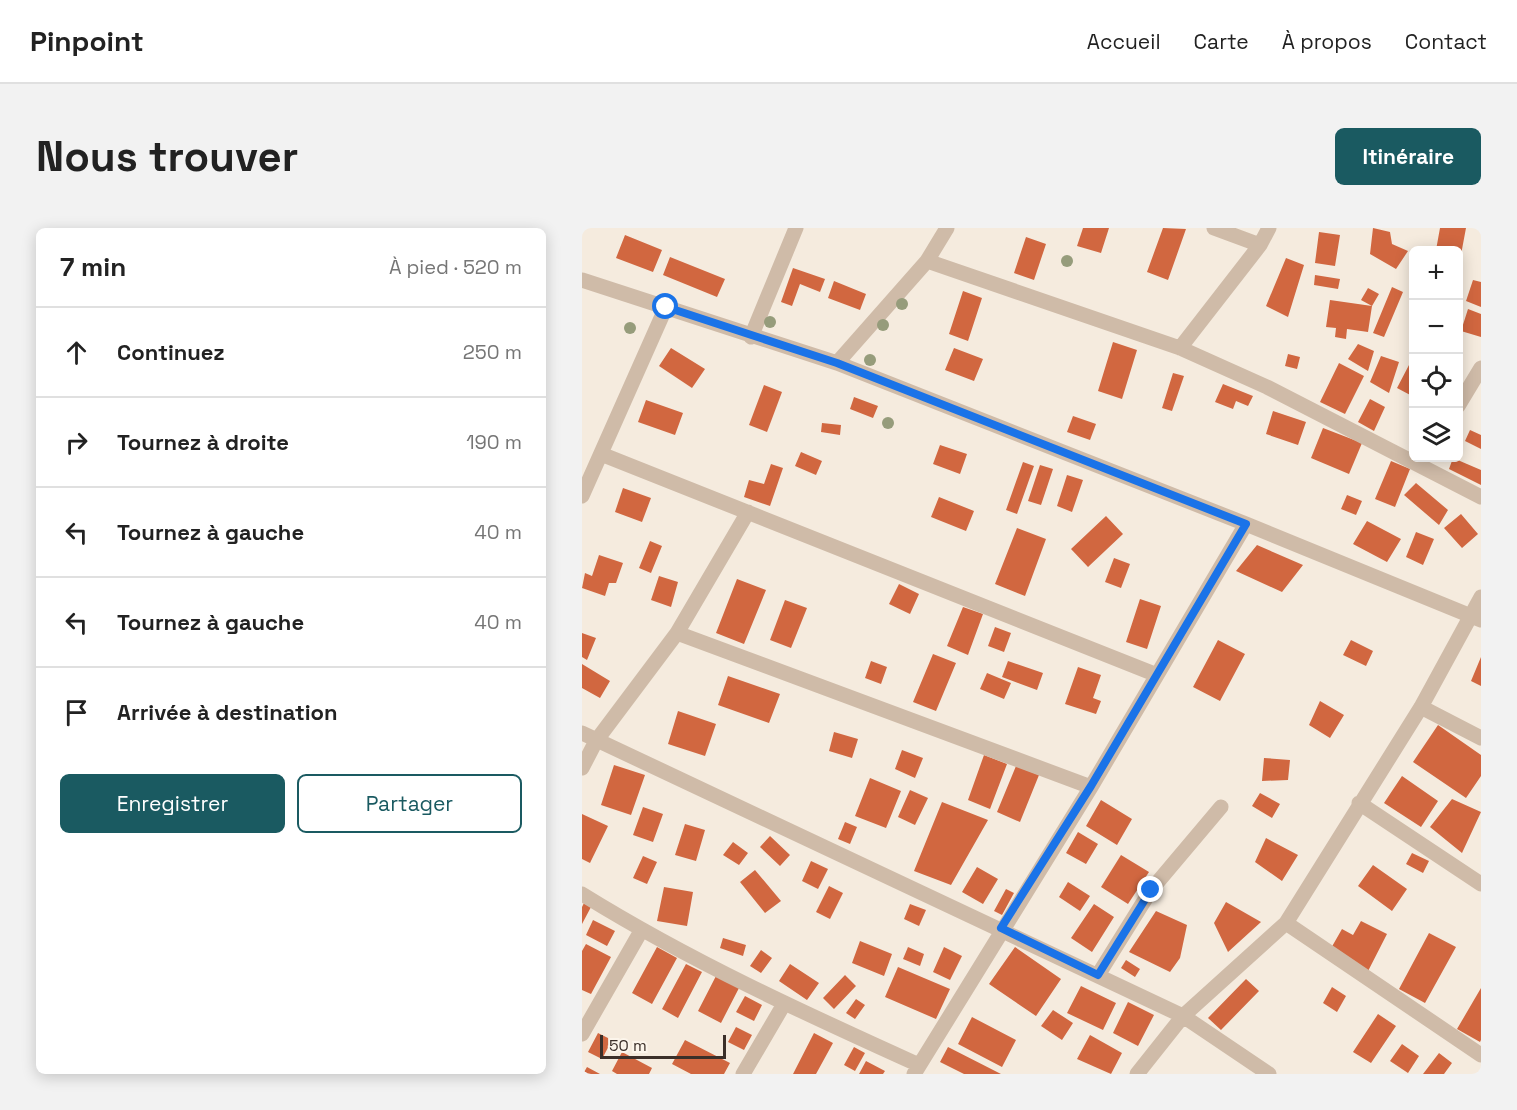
<!DOCTYPE html>
<html lang="fr">
<head>
<meta charset="utf-8">
<style>
	:root { --surface:#fff; --page:#f2f2f2; --text:#222; --muted:#767676; --line:#e0e0e0; --accent:#1a5a61 }
	body { margin:0; font-family:"Space Grotesk",sans-serif; background:var(--page); color:var(--text) }
	.controls { position:absolute; right:18px; top:18px; display:grid; overflow:hidden; border-radius:9px; box-shadow:0 3px 15px #0003 }
	.controls button { width:54px; height:54px; display:grid; place-items:center; padding:0; border:0; border-bottom:2px solid var(--line); background:var(--surface); color:var(--text); font:30px sans-serif }
	.scale { position:absolute; left:18px; bottom:15px; width:126px; box-sizing:border-box; padding-left:6px; border:3px solid #3b2f29; border-top:0; font-size:16px; line-height:21px; white-space:nowrap; color:#3b2f29; -webkit-text-stroke:4px #fcf5eb; paint-order:stroke }
	.stop { position:absolute; width:18px; height:18px; margin:-14px; border:4px solid #1a73e8; border-radius:50%; background:#fff }
	.stop.end { background:#1a73e8; border-color:#fff; box-shadow:0 2px 6px #0008 }
	.list { margin:0; padding:0; list-style:none }
	h2 { display:flex; justify-content:space-between; align-items:center; height:78px; margin:0; padding:0 24px; font-size:26px }
	h2 small { font-size:20px; font-weight:400; color:var(--muted) }
	.list li { display:grid; grid-template-columns:39px 1fr auto; gap:18px; align-items:center; box-sizing:border-box; height:90px; padding:0 24px; border-top:2px solid var(--line) }
	.list b { display:block; font-size:22px; white-space:nowrap }
	.list em { font-size:20px; font-style:normal; color:var(--muted) }
	.actions { display:flex; gap:12px; padding:18px 24px }
	.actions a { flex:1; padding:14px 0; border:2px solid var(--accent); border-radius:9px; text-align:center; font-size:21px; color:var(--accent) }
	.actions .main { background:var(--accent); color:#fff }
	.icon { flex:none; width:33px; height:33px; fill:none; stroke:currentColor; stroke-width:2; stroke-linecap:round; stroke-linejoin:round }
	.map { position:relative; flex:none; width:899px; height:846px; overflow:hidden; border-radius:9px }
	header { display:flex; align-items:center; gap:36px; box-sizing:border-box; height:84px; padding:0 30px; background:var(--surface); border-bottom:2px solid var(--line) }
	header strong { font-size:28px }
	nav { display:flex; gap:33px; margin-inline-start:auto; font-size:21px }
	.intro { display:flex; align-items:center; justify-content:space-between; box-sizing:border-box; height:144px; padding:0 36px }
	h1 { margin:0; font-size:42px }
	.button { padding:15px 27px; border-radius:9px; background:var(--accent); color:#fff; font-size:21px; font-weight:700 }
	main { display:flex; gap:36px; padding:0 36px }
	aside { flex:1; background:var(--surface); border-radius:9px; box-shadow:0 3px 15px #0003 }
	.map>svg:first-child { display:block }
	.building { fill:#d16740 }
	.lines { fill:none; stroke-linecap:round; stroke-linejoin:round }
	.street { stroke:#cfbba8; stroke-width:15 }
	.tree { fill:#969c7b }
	.route { stroke:#1a73e8; stroke-width:8 }
</style>
</head>
<body>
<header>
<strong>Pinpoint</strong>
<nav><a>Accueil</a><a>Carte</a><a>À propos</a><a>Contact</a></nav>
</header>
<div class="intro"><h1>Nous trouver</h1><a class="button">Itinéraire</a></div>
<main>
<aside>
<h2>7 min<small>À pied · 520 m</small></h2>
<ul class="list">
<li><svg class="icon" aria-label="ahead" viewBox="0 0 24 24"><path d="M12 20V5M6 11l6-6 6 6"/></svg><div><b>Continuez</b></div><em>250 m</em></li>
<li><svg class="icon" aria-label="right" viewBox="0 0 24 24"><path d="M7 20v-9h11M14 6l5 5-5 5"/></svg><div><b>Tournez à droite</b></div><em>190 m</em></li>
<li><svg class="icon" aria-label="left" viewBox="0 0 24 24"><path d="M17 20v-9H6M10 6l-5 5 5 5"/></svg><div><b>Tournez à gauche</b></div><em>40 m</em></li>
<li><svg class="icon" aria-label="left" viewBox="0 0 24 24"><path d="M17 20v-9H6M10 6l-5 5 5 5"/></svg><div><b>Tournez à gauche</b></div><em>40 m</em></li>
<li><svg class="icon" aria-label="arrive" viewBox="0 0 24 24"><path d="M6 21V4h12l-3 4 3 4H6"/></svg><div><b>Arrivée à destination</b></div></li>
</ul>
<div class="actions"><a class="main">Enregistrer</a><a>Partager</a></div>
</aside>
<div class="map">
<svg width="899" height="846" viewBox="0 0 899 846">
	<rect width="100%" height="100%" fill="#f5ebde"/>
	<!-- building -->
	<path class="building" d="M501 0H527L519 25 495 18Z
		M581 0 604 1 586 52 565 44Z
		M791 0 808 4 810 16 826 23 814 41 788 26Z
		M858 0H884L878 32 876 22H854Z
		M737 4 758 7 753 38 733 35Z
		M43 7 80 22 71 44 34 30Z
		M444 9 464 16 452 52 432 45Z
		M88 29 143 51 135 69 81 47Z
		M704 30 722 37 706 89 684 78Z
		M211 40 243 51 238 64 218 56 210 78 199 74Z
		M733 47 758 51 756 61 732 57Z
		M891 52 899 54V79L884 73Z
		M252 53 284 66 278 82 246 70Z
		M810 59 821 64 802 109 791 105Z
		M786 60 797 66 790 78 779 72Z
		M381 63 400 70 386 113 367 106Z
		M748 72 790 78 786 104 765 101 764 111 753 109 754 100 744 99Z
		M886 81 899 86V109L879 103Z
		M531 114 555 122 540 171 516 163Z
		M776 116 792 123 786 143 766 131Z
		M89 120 123 141 110 160 77 138Z
		M372 120 401 131 392 153 363 142Z
		M706 126 718 129 715 141 703 138Z
		M799 128 817 134 807 165 788 154Z
		M757 135 782 148 763 186 738 174Z
		M827 137 832 140V169L815 160Z
		M591 145 602 148 590 183 580 180Z
		M641 156 671 168 666 178 654 173 651 181 633 174Z
		M182 157 200 164 185 204 167 197Z
		M272 169 296 178 291 190 268 181Z
		M788 171 803 179 792 203 776 194Z
		M64 172 101 185 93 207 56 194Z
		M691 183 724 194 716 217 684 206Z
		M491 188 514 196 508 212 485 204Z
		M240 195 259 197 258 207 239 204Z
		M741 200 780 215 767 246 729 230Z
		M888 202 899 207V221L883 213Z
		M358 217 385 226 378 246 351 236Z
		M219 224 240 233 234 247 213 238Z
		M871 230 899 242V257L867 241Z
		M809 233 828 241 813 279 793 271Z
		M441 234 452 238 435 286 424 282Z
		M189 236 201 240 188 278 162 269 167 252 182 256Z
		M458 237 471 241 459 277 446 273Z
		M485 247 501 252 490 284 475 278Z
		M834 255 866 282 857 297 822 267Z
		M41 260 69 270 60 294 33 284Z
		M765 267 780 273 774 287 759 281Z
		M357 269 392 283 384 303 349 289Z
		M879 286 896 306 880 320 862 300Z
		M524 288 541 306 506 339 489 321Z
		M785 293 819 311 805 334 771 316Z
		M435 300 464 311 443 368 413 356Z
		M834 304 852 311 841 337 824 329Z
		M68 313 80 318 69 345 57 340Z
		M675 317 721 337 700 364 654 343Z
		M17 327 41 335 34 355H27L23 368 0 360 3 345 10 348Z
		M532 330 548 336 539 360 523 354Z
		M77 348 96 354 89 379 69 372Z
		M155 351 184 362 162 416 134 405Z
		M317 356 337 366 328 386 307 376Z
		M558 371 579 378 565 421 544 414Z
		M203 372 225 380 209 420 188 412Z
		M381 379 401 386 386 427 365 418Z
		M413 399 429 405 422 424 406 418Z
		M0 405 14 410 5 432 0 429Z
		M636 412 663 426 638 473 611 459Z
		M769 412 791 423 784 438 761 427Z
		M351 426 374 435 354 483 331 474Z
		M899 429V458L889 453Z
		M289 433 305 439 299 456 283 450Z
		M426 433 461 445 455 462 420 449Z
		M0 436 28 453 18 470 0 460Z
		M496 439 519 447 511 470 519 473 514 486 483 476Z
		M405 445 429 455 422 471 398 461Z
		M146 448 198 466 187 495 136 477Z
		M738 473 762 487 748 510 727 497Z
		M96 483 134 496 123 528 86 516Z
		M856 497 899 527V548L884 570 831 534Z
		M252 504 276 511 270 530 247 523Z
		M320 522 341 530 333 550 313 541Z
		M402 527 425 536 408 581 386 572Z
		M682 530 708 532 706 552 680 553Z
		M32 537 63 547 49 587 19 577Z
		M434 538 457 547 438 594 415 584Z
		M820 548 856 573 839 599 802 575Z
		M288 550 319 563 304 600 273 588Z
		M328 562 346 570 333 597 316 589Z
		M678 565 698 576 690 590 670 578Z
		M870 571 899 584 880 625 848 599Z
		M519 572 550 591 535 617 504 598Z
		M360 574 406 592 369 657 332 643Z
		M61 579 81 586 71 614 51 607Z
		M0 586 26 598 8 635 0 631Z
		M263 594 275 599 268 616 256 611Z
		M103 596 123 602 114 633 93 627Z
		M496 604 516 616 504 636 484 625Z
		M188 608 208 627 198 638 178 619Z
		M684 610 716 627 700 653 673 634Z
		M151 614 166 625 157 637 141 627Z
		M830 625 847 633 841 645 824 636Z
		M539 627 567 644 546 676 519 659Z
		M61 628 75 634 65 656 51 650Z
		M229 633 246 641 236 661 220 653Z
		M791 637 825 661 810 683 776 658Z
		M395 639 416 651 401 676 380 664Z
		M173 642 199 673 183 685 158 654Z
		M486 654 508 668 498 683 477 669Z
		M247 658 261 665 248 691 234 684Z
		M82 659 111 664 105 698 75 693Z
		M424 661 432 665 420 687 412 683Z
		M644 674 679 694 646 724 632 695Z
		M2 675 9 679 0 696V679Z
		M328 676 344 682 337 698 322 691Z
		M512 676 532 689 510 724 489 710Z
		M574 683 605 697 598 730 588 744 547 724Z
		M11 692 33 703 25 718 4 707Z
		M779 693 805 706 783 749 744 729 760 701 771 707Z
		M847 705 874 719 843 775 817 761Z
		M141 710 164 717 161 728 138 720Z
		M278 713 310 726 302 748 270 735Z
		M4 716 29 729 9 766 0 762V723Z
		M75 719 95 730 70 776 50 765Z
		M326 719 342 726 338 738 321 731Z
		M362 719 380 728 368 752 351 744Z
		M433 719 479 751 454 788 407 756Z
		M179 722 190 730 179 745 168 738Z
		M544 732 558 741 553 749 539 740Z
		M104 736 120 744 96 790 80 781Z
		M208 736 237 755 225 772 197 753Z
		M316 739 368 761 354 791 303 769Z
		M263 747 274 758 252 781 241 770Z
		M134 748 157 760 139 795 116 783Z
		M664 751 677 763 639 802 626 790Z
		M499 758 534 775 521 802 485 785Z
		M750 759 764 768 755 784 741 775Z
		M899 760V812L898 814 875 801Z
		M163 768 180 777 172 793 154 784Z
		M274 771 283 777 273 791 264 785Z
		M546 774 572 787 556 818 531 805Z
		M471 782 491 795 480 812 459 798Z
		M796 786 814 798 789 835 771 824Z
		M390 789 434 812 420 839 376 816Z
		M154 799 170 807 162 822 146 814Z
		M16 805 30 812 20 831 6 824Z
		M232 805 251 815 234 846H211Z
		M508 807 540 825 529 846 495 831Z
		M103 812 148 835 142 846H109L90 836Z
		M820 816 837 828 826 845 808 833Z
		M272 819 283 825 273 843 262 837Z
		M366 819 419 846H382L358 834Z
		M40 824 70 840 67 846H35L30 843Z
		M857 825 870 835 862 846H841Z
		M284 833 303 843 301 846H277Z
		M5 839 18 846H1Z"/>
	<g class="lines">
		<!-- street -->
		<path class="street" d="M632 0 678 17
			M345 33 598 120 685 159 899 269
			M0 52 255 135 664 296 899 392
			M169 109 214 0
			M598 120 678 17 687 0
			M255 135 345 33 365 0
			M876 178 899 140
			M19 226 575 447
			M0 268 84 79
			M95 405 509 559
			M839 479 899 510
			M0 505 601 788 687 846
			M0 540 14 513 95 405 166 284
			M777 575 899 656
			M0 666C108 733 222 785 337 837
			M704 695 899 827
			M516 747 569 662 639 579
			M0 806 59 703
			M161 846 202 776
			M332 846 509 559 664 296
			M555 846 601 788 704 695 839 479 899 369"/>
	</g>
	<!-- trees -->
	<g class="tree">
		<circle cx="485" cy="33" r="6"/>
		<circle cx="320" cy="76" r="6"/>
		<circle cx="188" cy="94" r="6"/>
		<circle cx="301" cy="97" r="6"/>
		<circle cx="48" cy="100" r="6"/>
		<circle cx="288" cy="132" r="6"/>
		<circle cx="306" cy="195" r="6"/>
	</g>
	<g class="lines">
		<!-- route -->
		<path class="route" d="M84 79 255 135 664 296 509 558 419 700 516 747 569 662"/>
	</g>
</svg>
<div class="controls">
<button>+</button>
<button>−</button>
<button><svg class="icon" aria-label="locate" viewBox="0 0 24 24"><circle cx="12" cy="12" r="6"/><path d="M12 2v4M12 18v4M2 12h4M18 12h4"/></svg></button>
<button><svg class="icon" aria-label="layers" viewBox="0 0 24 24"><path d="M12 4l9 5-9 5-9-5zM3 14l9 5 9-5"/></svg></button>
</div>
<div class="scale">50 m</div>
<div class="stop" style="left:84px;top:79px"></div>
<div class="stop end" style="left:569px;top:662px"></div>
</div>
</main>
</body>
</html>
